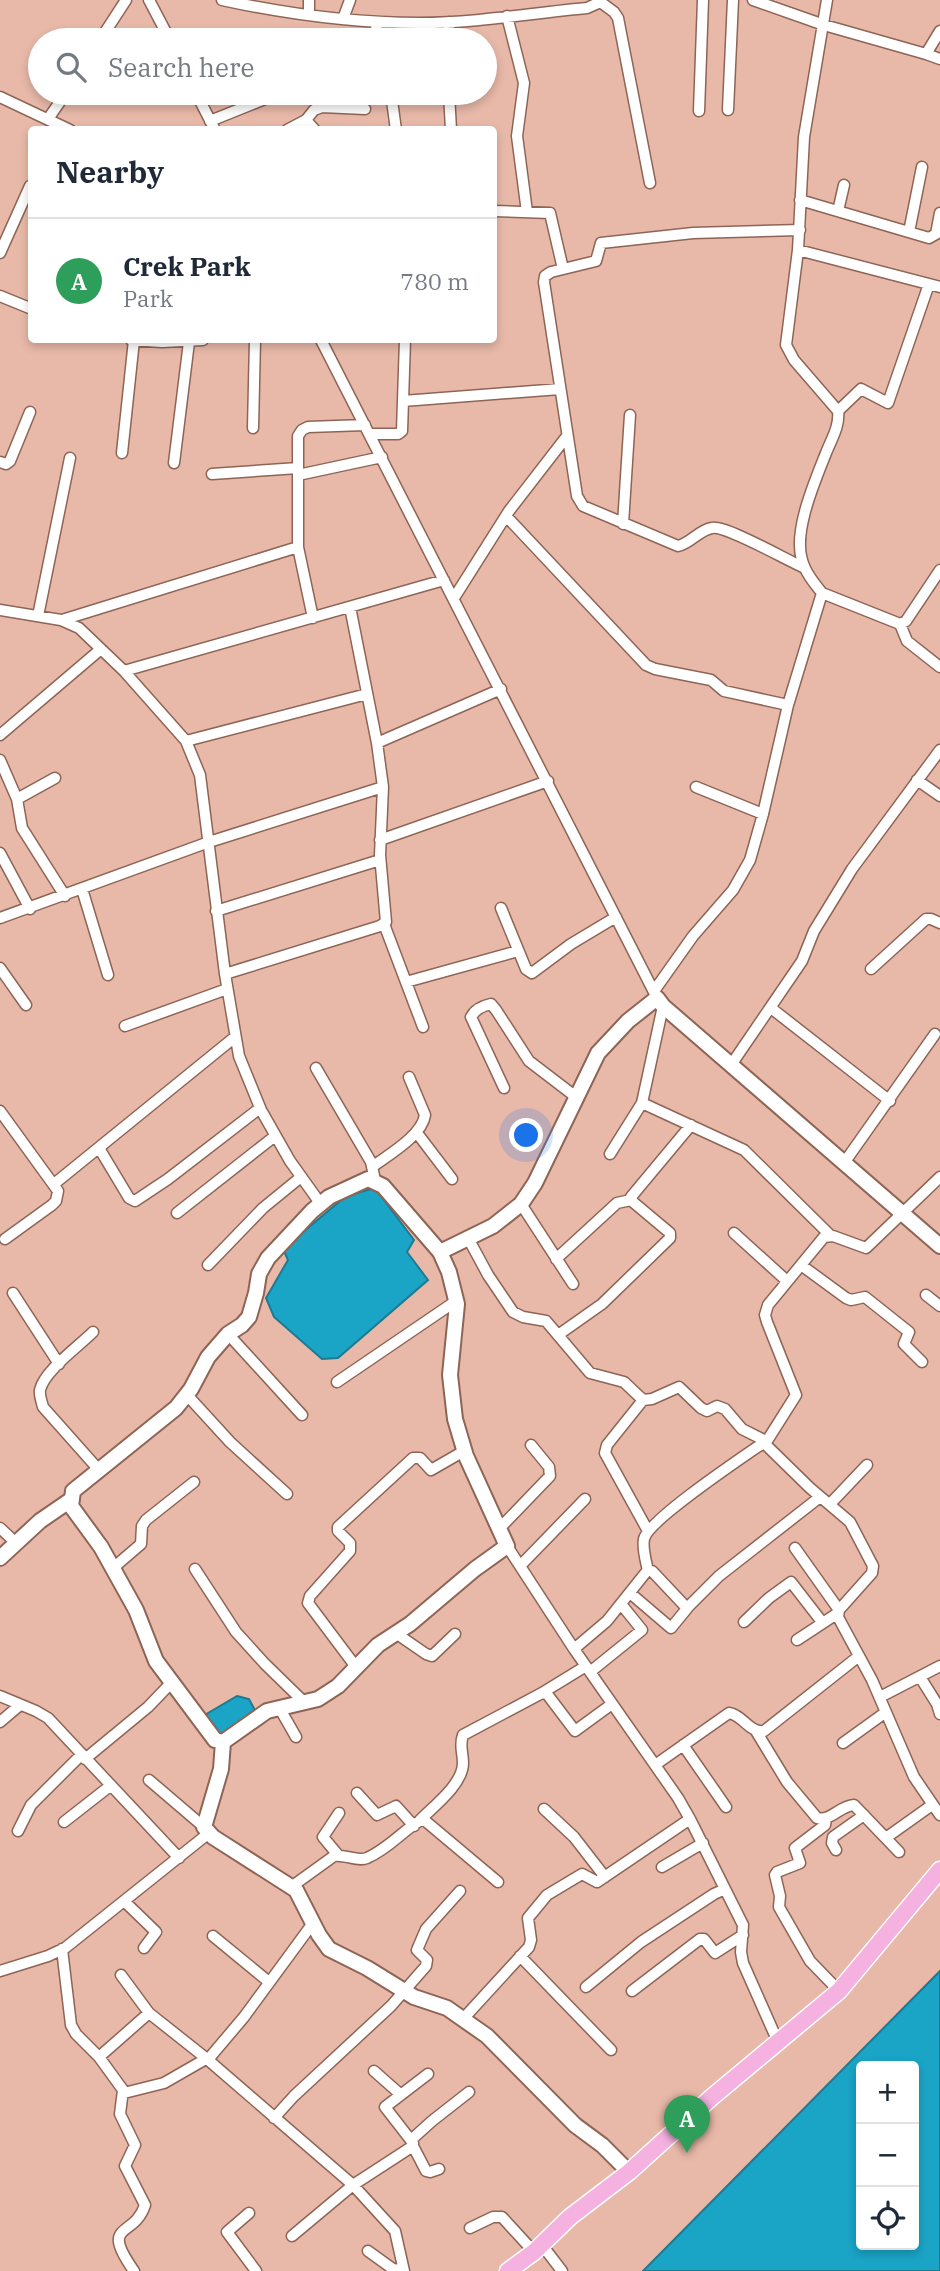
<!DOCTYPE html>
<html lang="en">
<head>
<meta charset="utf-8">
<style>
	:root { --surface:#fff; --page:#f2f2f3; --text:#1f2937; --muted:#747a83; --line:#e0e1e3; --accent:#b45309 }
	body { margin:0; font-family:"IBM Plex Serif",serif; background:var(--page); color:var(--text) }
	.controls { position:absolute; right:21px; bottom:21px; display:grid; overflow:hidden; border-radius:7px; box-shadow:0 4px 10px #0003 }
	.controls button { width:63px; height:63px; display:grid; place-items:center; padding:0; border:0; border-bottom:2px solid var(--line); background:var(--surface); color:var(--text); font:35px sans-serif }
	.you { position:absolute; left:527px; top:1136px; width:24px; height:24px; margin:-18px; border:5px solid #fff; border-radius:50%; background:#1a73e8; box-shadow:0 0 0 10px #1a73e833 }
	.badge { display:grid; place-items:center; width:46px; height:46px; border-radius:50%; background:var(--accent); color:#fff; font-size:23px; font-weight:700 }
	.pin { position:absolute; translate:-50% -58px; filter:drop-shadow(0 2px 4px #0008) }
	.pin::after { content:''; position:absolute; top:37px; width:24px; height:21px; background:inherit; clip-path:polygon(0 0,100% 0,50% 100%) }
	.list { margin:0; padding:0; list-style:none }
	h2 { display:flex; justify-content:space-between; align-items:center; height:91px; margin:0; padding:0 28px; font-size:30px }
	h2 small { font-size:23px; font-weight:400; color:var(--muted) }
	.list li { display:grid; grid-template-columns:46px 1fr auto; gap:21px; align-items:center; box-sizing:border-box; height:126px; padding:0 28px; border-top:2px solid var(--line) }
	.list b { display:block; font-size:26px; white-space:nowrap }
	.list p { margin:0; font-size:23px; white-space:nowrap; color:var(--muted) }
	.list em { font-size:23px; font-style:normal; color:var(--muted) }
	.icon { flex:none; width:38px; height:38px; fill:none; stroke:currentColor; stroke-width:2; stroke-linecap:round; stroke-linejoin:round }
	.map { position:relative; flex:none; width:940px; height:2271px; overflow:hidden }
	.search { position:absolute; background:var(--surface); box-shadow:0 4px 10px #0003; left:28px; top:28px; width:469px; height:77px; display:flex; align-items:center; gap:18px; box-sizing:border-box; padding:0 24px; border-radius:38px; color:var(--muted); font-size:26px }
	.panel { position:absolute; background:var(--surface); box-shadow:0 4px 10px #0003; left:28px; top:126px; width:469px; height:217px; border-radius:7px }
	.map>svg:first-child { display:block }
	.water { fill:#1aa4c6; stroke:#1e7a90; stroke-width:2; fill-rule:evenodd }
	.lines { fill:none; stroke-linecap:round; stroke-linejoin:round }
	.street-casing { stroke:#8e6455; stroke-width:13 }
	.secondary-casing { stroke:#8e6455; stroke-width:18 }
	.primary-casing { stroke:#fff; stroke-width:19 }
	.street { stroke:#fff; stroke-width:10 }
	.secondary { stroke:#fff; stroke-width:14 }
	.primary { stroke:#f5b1e0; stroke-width:16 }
</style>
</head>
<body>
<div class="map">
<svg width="940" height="2271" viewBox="0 0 940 2271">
	<rect width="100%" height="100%" fill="#e8b9a9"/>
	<!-- water -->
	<path class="water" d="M375 1188 414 1240 407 1252 428 1280 338 1358 322 1359 274 1317 266 1298 288 1260 283 1249 346 1196Z
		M237 1696 249 1699 256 1712 218 1737 203 1716Z
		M940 1971V2271H643ZM914 2066V2245H861V2066Z"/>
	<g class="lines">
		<!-- street casing -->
		<g class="street-casing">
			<path id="street" d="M149 0 170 40
				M222 0C287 14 354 23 420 23 476 23 532 13 587 8L596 4 599 0
				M753 0 824 25 926 54
				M599 1 614 12 618 18 650 183
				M309 14V0
				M507 16 524 83 517 136 527 212
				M343 19 350 0
				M376 22 377 40
				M940 31 926 54 940 59
				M100 40 126 0
				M449 40V22
				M196 93 215 130
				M391 93 396 130
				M449 93 451 130
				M0 97 70 130
				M728 110 733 0
				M699 111 703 0
				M48 119 66 93
				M306 120 315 130
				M210 121 280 93
				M287 130 306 120 314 110 322 107 365 109
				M800 200 929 238 936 234 940 213
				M494 211 550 213 563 269
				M838 211 844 185
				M800 230 693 233 601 243 596 261 551 272 545 276 544 282 577 496 583 506 678 546C691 543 699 530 712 528 726 525 788 561 805 568
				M909 232 922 167
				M798 250 940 287
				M0 253 30 186
				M0 296 32 309
				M131 340 162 342 203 340
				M321 340 655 994
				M403 401 560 389
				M838 411 861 389 888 403 929 284
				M253 428 255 340
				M370 434H398L402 431 405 340
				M122 453 134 340
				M0 462 6 464 10 461 30 412
				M174 463 189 342
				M212 474 298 468
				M298 475 382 457
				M506 516 646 665 655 669 711 680 724 691 788 705
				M623 524 630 415
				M822 593 900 624 906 621 940 570
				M454 598 509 511 567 436
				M0 610 61 620 79 628 124 671 186 741 200 775 225 974 239 1056 261 1110 290 1161 320 1203
				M38 616 70 458
				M313 618 298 547V436L302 430 308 427 365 425
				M62 620 298 547
				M900 624 907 641 940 667
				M124 671 444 580
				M0 735 101 649
				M186 741 367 694
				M377 743 501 689
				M0 760 17 799 22 828 65 896
				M917 780 940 796
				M696 787 763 814
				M17 799 55 778
				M380 840 548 781
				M0 853 30 909
				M82 889 108 975
				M501 908 526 969 532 973 571 944 616 917
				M216 911 380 860
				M0 918 209 842 383 787
				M384 924 423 1027
				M0 968 26 1005
				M871 969 926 919H931L940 923
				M225 974 380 926 386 922 380 855 383 787 377 743 350 607
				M406 982 518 951
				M654 991 693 936 733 890 750 860 763 814 788 705 822 593C814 583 805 572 802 560 793 531 815 481 826 453 831 440 840 426 838 411L794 360 786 345 798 250 804 137 827 0
				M771 1008 890 1101
				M125 1026 227 989
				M731 1065 802 961 814 931 852 869 940 750
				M316 1068 371 1162 375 1180
				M504 1088 471 1017C475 1009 482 1006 491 1004L496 1010 529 1061 576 1097
				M642 1103 744 1150 830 1235
				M0 1111 58 1191 56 1201 52 1205 5 1239
				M417 1133 452 1179
				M99 1148 129 1198 135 1201 168 1179 260 1108
				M610 1154 642 1103 663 1006
				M844 1163 935 1034
				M372 1167C388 1155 422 1136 425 1115L409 1077
				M940 1177 866 1248 833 1236 824 1237 768 1305 765 1315 767 1322 796 1395 765 1444 810 1488 850 1522 873 1566 872 1573 839 1610 838 1617 872 1680 914 1777 940 1815
				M54 1184 235 1037
				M521 1204 573 1284
				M177 1213 275 1136
				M734 1233 787 1281
				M468 1238 488 1275 513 1312 523 1317 546 1321 590 1373 624 1382 643 1400 652 1399 679 1387 701 1408 707 1411 717 1406 725 1409 742 1429 766 1441
				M556 1259 617 1203 631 1200
				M208 1265 263 1208 301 1177
				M801 1265 846 1298 851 1300 865 1297 909 1332 904 1344 922 1362
				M13 1293 59 1364
				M926 1295 940 1306
				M93 1332C79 1346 44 1371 40 1390 39 1396 42 1402 43 1407L99 1470
				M228 1334 302 1415
				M558 1335 602 1304 670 1238V1233L633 1202 631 1197 691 1125
				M337 1382 456 1301
				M187 1395 230 1442 287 1494
				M643 1400 607 1445 605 1453 648 1531
				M830 1504 867 1465
				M0 1528 15 1542
				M499 1529 550 1476 549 1467 531 1445
				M507 1546 574 1649 678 1798 690 1819 743 1925 741 1952 743 1963 778 2042
				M795 1548 839 1610
				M520 1566 585 1499
				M113 1568 141 1544 142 1526 146 1520 194 1482
				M195 1569 236 1632 265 1664 305 1703
				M648 1571C646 1561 642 1548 644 1539 648 1520 746 1455 766 1441
				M630 1593 671 1628 689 1606
				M744 1622 769 1598 791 1582 822 1622
				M397 1634 426 1654 432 1656 455 1634
				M797 1640 838 1613
				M574 1649 607 1621 647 1571H652L684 1605 689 1606 719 1576 820 1497
				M356 1667 308 1603 310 1596 350 1551V1543L338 1531V1527L413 1458H420L431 1470 464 1451
				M590 1672 642 1630 621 1604
				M920 1677 937 1704 940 1714
				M542 1693 586 1666
				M0 1696 36 1711 48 1718 179 1858
				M880 1697 940 1666
				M280 1709 296 1737
				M0 1722 20 1705
				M756 1731 787 1782 817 1818C832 1821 839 1806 854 1805L899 1852
				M843 1743 886 1712
				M683 1745 726 1807
				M85 1759 148 1707 173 1681
				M655 1765 729 1713C743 1715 749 1733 764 1731L859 1656
				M149 1780 204 1827
				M357 1793 377 1815 396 1806 414 1826
				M544 1809 574 1837 605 1877
				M826 1819 825 1825 795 1848 800 1863 777 1872 775 1875 780 1896 779 1907 810 1961 839 1991
				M420 1820C434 1806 463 1784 463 1763 463 1753 459 1745 463 1735L542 1693 547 1694 575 1731 612 1704
				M64 1822 110 1786
				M18 1831 31 1805 81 1755
				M887 1837 932 1805
				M836 1850 832 1843 833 1837 864 1815
				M338 1855 323 1837 339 1813
				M662 1867 703 1843
				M291 1887 334 1856C345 1854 357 1862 367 1858 390 1848 405 1828 423 1819L498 1882
				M124 1901 156 1932 144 1948
				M213 1936 269 1982
				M62 1949 71 2025 76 2034 99 2057 123 2090 120 2114 135 2145 125 2166 145 2205C134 2239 99 2221 134 2271
				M520 1956 611 2050
				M0 1971 48 1956 65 1948 209 1833
				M121 1975 149 2013 207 2059 353 2185 395 2231 404 2271
				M586 1987 641 1942 714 1894 725 1889
				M632 1991 700 1939H704L715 1953 743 1935
				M463 2019 529 1947 531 1940 528 1918 547 1895 582 1874 597 1882 690 1819
				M99 2057 149 2013
				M374 2071 400 2094
				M124 2093 164 2083 211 2056 244 2017 313 1923
				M274 2118 294 2096 391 2006 426 1966 427 1960 417 1950 426 1929 460 1891
				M411 2140 432 2121 469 2092
				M413 2146 426 2171 430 2172 439 2169
				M249 2213 227 2232 256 2271
				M470 2228 493 2217H502L534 2252
				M292 2236 353 2185 413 2146V2143L385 2107 428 2074
				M542 2245 562 2271
				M368 2251 393 2269 403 2271"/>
		</g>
		<!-- secondary casing -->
		<g class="secondary-casing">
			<path id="secondary" d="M440 1252 449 1272 457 1304 450 1375 455 1419 466 1456 507 1546 475 1569 410 1624 378 1645 338 1686 318 1699 267 1711 223 1742 221 1769 204 1827 213 1837 296 1890 319 1935 329 1949 367 1968 414 1997 447 2008 487 2036 575 2125 602 2145 629 2172
				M0 1558 40 1521 72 1499
				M223 1742 215 1740 156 1661 136 1610 101 1547 71 1506 73 1491 176 1408 191 1389 208 1357 228 1334 242 1325 249 1317 256 1293 259 1274 268 1258 312 1211 329 1197 368 1179 383 1186 440 1252 493 1226 521 1204 535 1183 598 1053 628 1021 657 998 663 1006 940 1246"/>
		</g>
		<!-- primary casing -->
		<g class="primary-casing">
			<path id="primary" d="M508 2271 534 2252 570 2217 629 2172 712 2097 839 1991 940 1870"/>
		</g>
		<!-- street -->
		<use href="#street" class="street"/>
		<!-- secondary -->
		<use href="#secondary" class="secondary"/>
		<!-- primary -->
		<use href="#primary" class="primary"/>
	</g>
</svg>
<div class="controls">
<button>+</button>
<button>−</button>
<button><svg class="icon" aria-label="locate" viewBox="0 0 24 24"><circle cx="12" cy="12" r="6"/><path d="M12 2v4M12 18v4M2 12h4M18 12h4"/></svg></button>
</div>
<div class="you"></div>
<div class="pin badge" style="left:687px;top:2153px;background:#2e9e5b">A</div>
<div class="search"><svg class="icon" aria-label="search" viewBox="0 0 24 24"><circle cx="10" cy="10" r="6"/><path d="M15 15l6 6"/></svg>Search here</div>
<section class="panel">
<h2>Nearby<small></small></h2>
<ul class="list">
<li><span class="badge" style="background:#2e9e5b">A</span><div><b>Crek Park</b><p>Park</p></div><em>780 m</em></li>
</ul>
</section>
</div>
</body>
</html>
